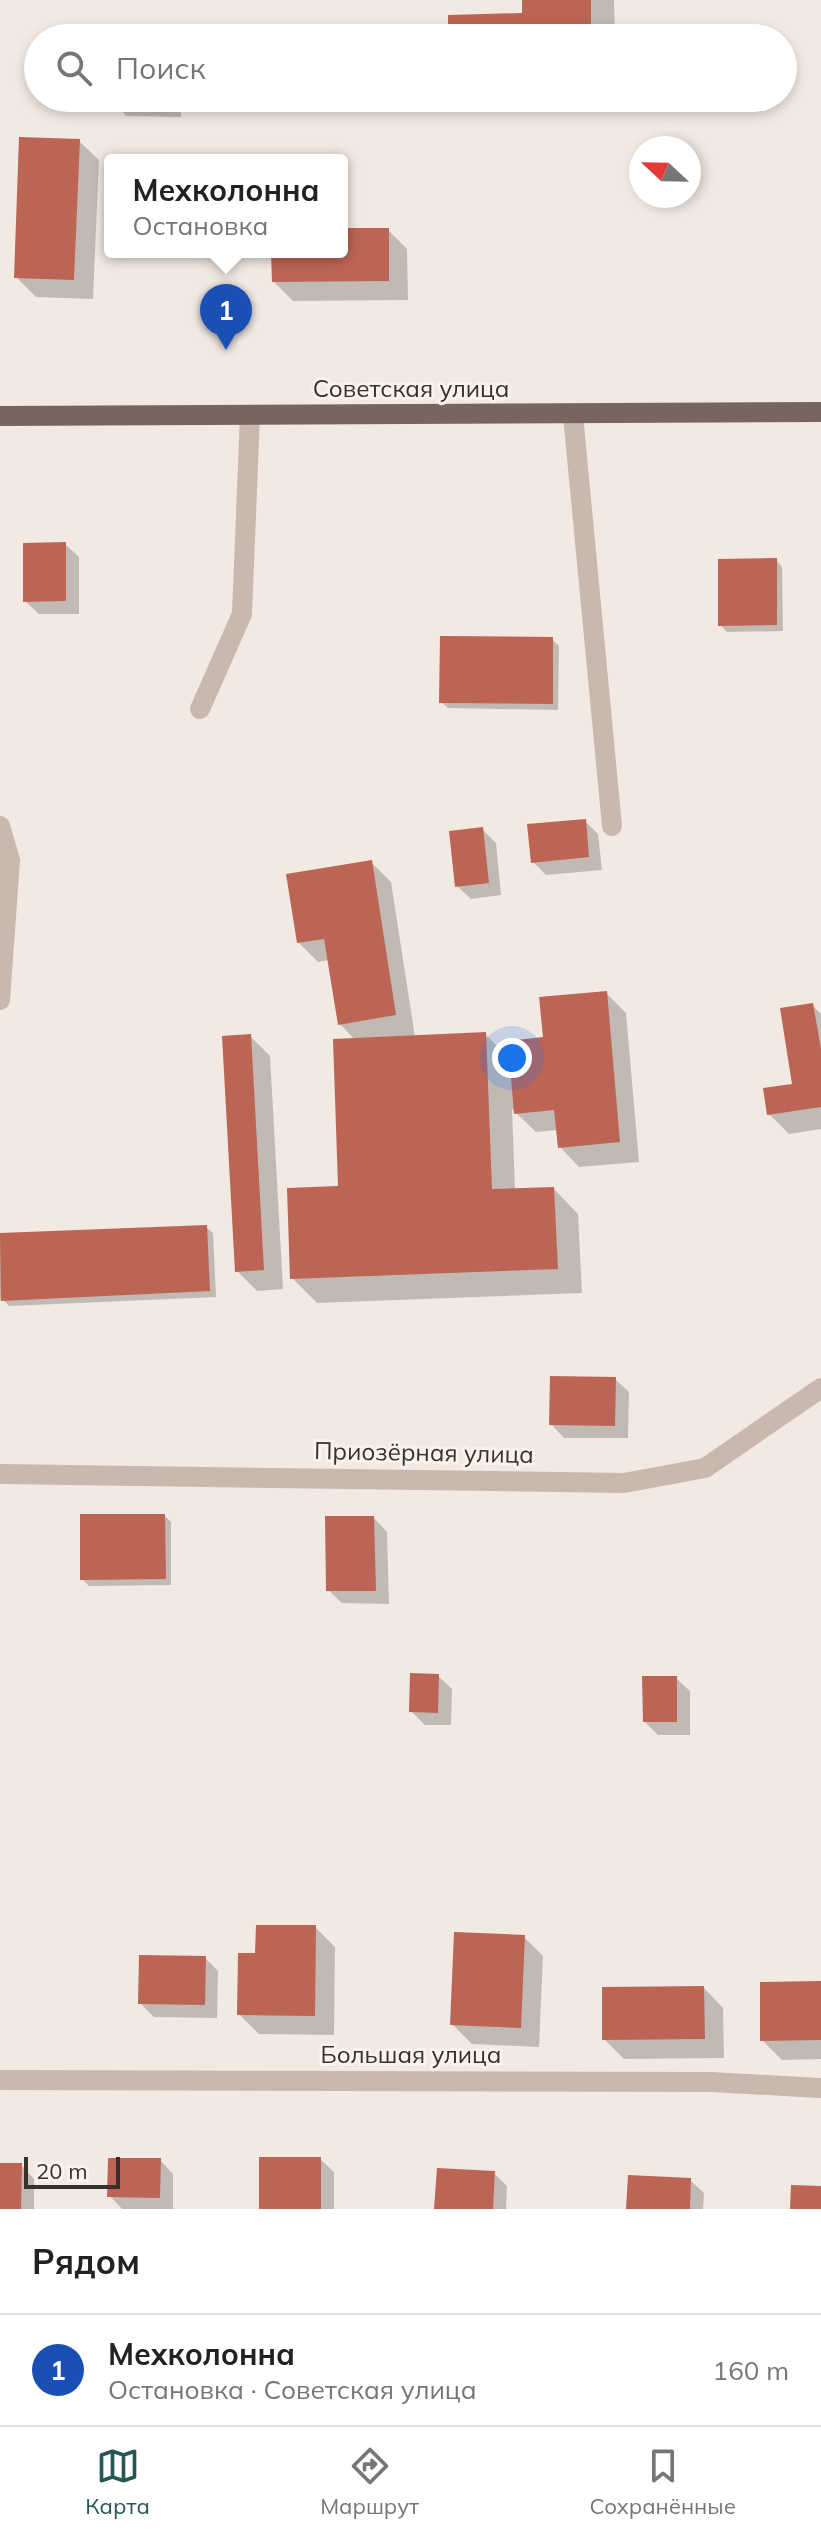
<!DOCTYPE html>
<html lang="ru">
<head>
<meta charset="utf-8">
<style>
	:root { --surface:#fff; --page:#f6f6f6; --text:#222; --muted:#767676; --line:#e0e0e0; --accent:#245756 }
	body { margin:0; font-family:Mulish,sans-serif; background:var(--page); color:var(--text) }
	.compass { position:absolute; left:629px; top:136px; width:72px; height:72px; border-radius:50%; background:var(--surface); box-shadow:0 4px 12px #0003; rotate:292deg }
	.scale { position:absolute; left:24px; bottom:20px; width:96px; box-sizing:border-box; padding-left:8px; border:4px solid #392f2c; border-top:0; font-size:22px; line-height:28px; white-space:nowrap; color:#392f2c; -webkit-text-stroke:6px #f9f3ee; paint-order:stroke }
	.you { position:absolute; left:512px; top:1058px; width:28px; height:28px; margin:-20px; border:6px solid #fff; border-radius:50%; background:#1a73e8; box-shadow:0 0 0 12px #1a73e833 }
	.badge { display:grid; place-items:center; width:52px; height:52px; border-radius:50%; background:var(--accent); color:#fff; font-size:26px; font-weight:700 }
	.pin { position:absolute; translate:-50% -66px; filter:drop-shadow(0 2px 4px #0008) }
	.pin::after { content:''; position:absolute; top:42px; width:28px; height:24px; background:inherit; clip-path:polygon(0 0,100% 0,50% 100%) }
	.popup { position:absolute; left:104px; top:154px; width:244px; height:104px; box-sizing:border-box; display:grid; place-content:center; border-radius:8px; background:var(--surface); filter:drop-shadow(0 2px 6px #0005); font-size:26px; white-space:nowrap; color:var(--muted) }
	.popup b { font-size:30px; color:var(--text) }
	.popup::after { content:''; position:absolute; left:50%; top:100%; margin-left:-16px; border:16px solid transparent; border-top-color:var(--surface) }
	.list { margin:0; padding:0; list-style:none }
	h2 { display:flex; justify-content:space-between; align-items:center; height:104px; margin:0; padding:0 32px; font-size:34px }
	h2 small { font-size:26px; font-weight:400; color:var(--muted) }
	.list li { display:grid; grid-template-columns:52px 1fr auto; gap:24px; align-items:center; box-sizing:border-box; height:112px; padding:0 32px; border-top:2px solid var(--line) }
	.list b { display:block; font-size:30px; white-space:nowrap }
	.list p { margin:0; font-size:26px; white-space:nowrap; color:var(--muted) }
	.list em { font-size:26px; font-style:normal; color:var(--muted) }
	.icon { flex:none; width:44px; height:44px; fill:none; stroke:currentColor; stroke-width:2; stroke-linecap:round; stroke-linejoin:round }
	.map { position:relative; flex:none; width:821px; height:2209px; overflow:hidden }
	.search { position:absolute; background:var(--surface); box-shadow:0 4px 12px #0003; left:24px; right:24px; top:24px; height:88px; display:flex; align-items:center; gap:20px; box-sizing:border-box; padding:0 28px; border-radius:44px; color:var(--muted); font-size:30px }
	.sheet { height:216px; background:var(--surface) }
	nav { display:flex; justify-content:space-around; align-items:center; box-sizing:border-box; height:112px; border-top:2px solid var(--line); background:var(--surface); font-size:22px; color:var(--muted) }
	nav a { display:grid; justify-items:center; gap:4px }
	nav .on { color:var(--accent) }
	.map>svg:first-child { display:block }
	.shadow { fill:#0003 }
	.building { fill:#bc6555 }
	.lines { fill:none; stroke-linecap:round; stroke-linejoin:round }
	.minor { stroke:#c9b8ae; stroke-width:20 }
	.major { stroke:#79655e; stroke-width:20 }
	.labels { text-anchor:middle; stroke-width:6; stroke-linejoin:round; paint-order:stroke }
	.street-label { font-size:24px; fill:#392f2c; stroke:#f9f3ee }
</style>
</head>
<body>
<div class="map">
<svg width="821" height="2209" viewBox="0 0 821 2209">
	<rect width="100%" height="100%" fill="#f2e9e2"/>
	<!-- shadow -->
	<path class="shadow" d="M524 0H614L615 38H450L524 15Z
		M113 98H181V117L126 116Z
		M79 141 99 160 93 299 36 297 16 277Z
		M342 230H388L407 249 408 300 293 301 274 282 273 252H342Z
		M65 544 79 557V614H39L25 601Z
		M776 560 782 567 783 631 727 632 720 625Z
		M552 639 559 646 558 710 448 708 441 702Z
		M585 821 598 834 602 870 546 875 533 862Z
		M482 829 496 843 501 895 471 899 457 886Z
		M371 862 391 882 415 1037 485 1034 511 1060 606 993 626 1013 639 1162 579 1167 560 1147 558 1130 536 1132 512 1109 515 1190 554 1189 578 1214 582 1293 317 1303 292 1278 340 1188 355 1040 340 1024 329 960 318 962 298 942Z
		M812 1005 821 1014V1129L789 1134 769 1114 794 1085Z
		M250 1036 270 1056 283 1289 257 1291 237 1271Z
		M206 1227 213 1233 216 1297 9 1306 1 1298 0 1302V1235Z
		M615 1379 629 1392 628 1438H564L551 1424Z
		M165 1516 171 1522V1585L89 1586 82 1579Z
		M374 1518 387 1532 389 1604 342 1603 328 1590Z
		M438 1676 452 1689 451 1725H425L411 1711Z
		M676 1678 690 1691V1735H658L645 1722Z
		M315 1927 335 1947 334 2035 259 2034 239 2014 257 1955Z
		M524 1937 543 1956 539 2047 472 2044 452 2024Z
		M205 1958 218 1971 217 2018 154 2017 140 2003Z
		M821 1983V2059L782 2060 762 2040Z
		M704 1988 723 2008 724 2058 624 2059 604 2039Z
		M320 2159 334 2172V2209H261Z
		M160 2160 173 2174V2209H122L110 2196Z
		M0 2165H21L34 2179V2209H0Z
		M494 2173 507 2186 506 2209H436Z
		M690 2180 704 2193 703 2209H628Z"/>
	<!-- building -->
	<path class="building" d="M522 0H591V38H448V15L522 13Z
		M111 98H168V105L111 103Z
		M19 137 80 139 74 280 14 278Z
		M342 228H389V281L272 282 271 252H342Z
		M66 542V601L23 602V543Z
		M777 558V625L718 626V559Z
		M440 636 553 637V704L439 703Z
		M586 819 589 857 531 863 527 824Z
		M483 827 489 883 455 887 449 831Z
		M372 860 396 1015 338 1025 324 939 297 943 286 874Z
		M607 991 620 1142 558 1148 554 1110 514 1114 508 1041 543 1037 539 997Z
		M813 1003 821 1049V1107L767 1115 763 1088 792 1084 780 1008Z
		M486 1032 492 1189 554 1187 558 1269 290 1279 287 1188 338 1186 333 1039Z
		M251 1034 264 1270 235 1272 222 1036Z
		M207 1225 210 1291 1 1301 0 1233Z
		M550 1376 616 1377 615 1426 549 1425Z
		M80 1514H165L166 1579 80 1580Z
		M325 1516H374L376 1591H326Z
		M410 1673 439 1674 438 1713 409 1712Z
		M642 1676H677V1722H643Z
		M256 1925H316L315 2016 237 2015 238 1953H255Z
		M454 1932 525 1935 521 2028 450 2025Z
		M139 1955 206 1956 205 2005 138 2004Z
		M821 1981V2040L760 2041V1982Z
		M704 1986 705 2039 602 2040V1987Z
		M259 2157H321V2209H259Z
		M108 2158H161L160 2198 107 2197Z
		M0 2163H22L21 2209H0Z
		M437 2168 495 2171 493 2209H434Z
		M628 2175 691 2178 690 2209H626Z
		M791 2185 821 2186V2209H790Z"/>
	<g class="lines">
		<!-- minor -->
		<path class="minor" d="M573 415 612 826
			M200 709 242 614 250 415
			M0 826 10 860 0 1000
			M0 1474 624 1483 705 1468 821 1388
			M0 2080 711 2082 821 2088"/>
		<!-- major -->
		<path class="major" d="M0 416 821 412"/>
	</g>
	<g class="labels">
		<!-- street labels -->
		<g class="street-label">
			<text x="411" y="397">Советская улица</text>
			<text transform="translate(424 1453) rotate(1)" y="8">Приозёрная улица</text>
			<text x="411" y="2063">Большая улица</text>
		</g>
	</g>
</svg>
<svg class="compass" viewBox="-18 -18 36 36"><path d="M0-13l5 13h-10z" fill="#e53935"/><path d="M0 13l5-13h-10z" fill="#767676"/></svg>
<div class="scale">20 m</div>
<div class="you"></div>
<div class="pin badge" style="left:226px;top:350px;background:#1a4fb4">1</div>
<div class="popup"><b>Мехколонна</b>Остановка</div>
<div class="search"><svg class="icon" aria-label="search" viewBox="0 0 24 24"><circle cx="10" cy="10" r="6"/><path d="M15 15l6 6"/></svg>Поиск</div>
</div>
<section class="sheet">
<h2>Рядом<small></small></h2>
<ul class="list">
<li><span class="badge" style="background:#1a4fb4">1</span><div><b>Мехколонна</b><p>Остановка · Советская улица</p></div><em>160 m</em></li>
</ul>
</section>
<nav>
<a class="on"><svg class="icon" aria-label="map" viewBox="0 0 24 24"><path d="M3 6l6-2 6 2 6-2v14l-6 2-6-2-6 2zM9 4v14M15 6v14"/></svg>Карта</a>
<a><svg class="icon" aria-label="directions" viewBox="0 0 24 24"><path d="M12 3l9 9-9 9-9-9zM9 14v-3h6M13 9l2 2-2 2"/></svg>Маршрут</a>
<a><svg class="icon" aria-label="saved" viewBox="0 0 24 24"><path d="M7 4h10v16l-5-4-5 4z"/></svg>Сохранённые</a>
</nav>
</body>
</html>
